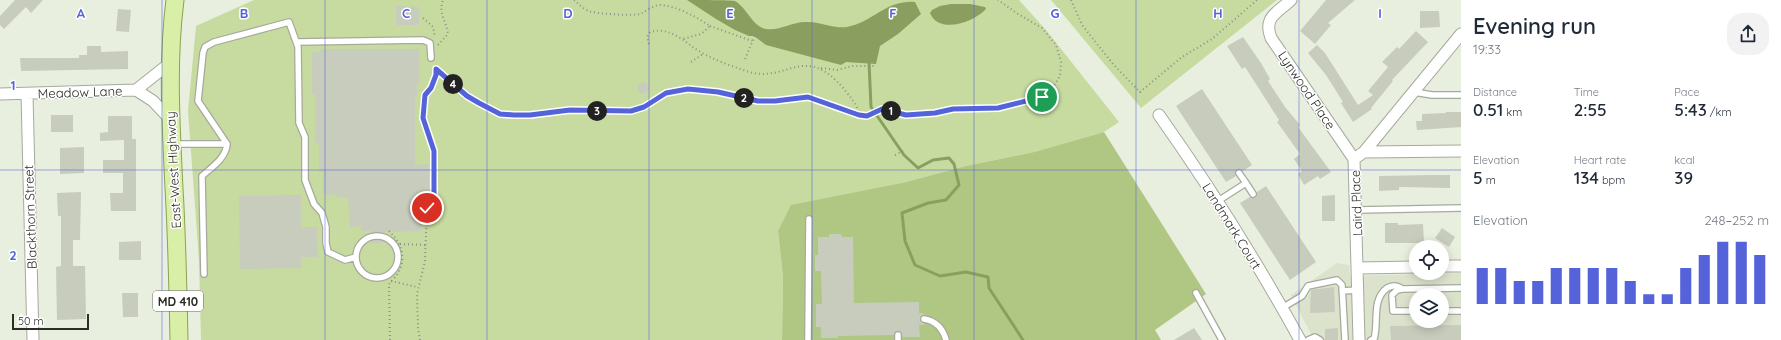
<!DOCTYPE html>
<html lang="en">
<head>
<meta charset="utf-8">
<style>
  :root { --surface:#fff; --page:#f2f2f3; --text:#1f2937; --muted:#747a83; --accent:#5463d9 }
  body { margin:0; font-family:Quicksand,sans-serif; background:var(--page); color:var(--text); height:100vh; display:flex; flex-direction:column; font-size:15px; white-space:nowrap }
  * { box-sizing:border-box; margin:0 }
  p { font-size:13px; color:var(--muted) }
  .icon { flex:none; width:22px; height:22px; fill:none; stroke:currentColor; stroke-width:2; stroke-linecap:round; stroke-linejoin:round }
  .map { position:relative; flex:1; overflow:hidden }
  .drawer { display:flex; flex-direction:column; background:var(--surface); width:320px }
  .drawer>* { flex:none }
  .tools { position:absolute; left:1409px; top:240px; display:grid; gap:8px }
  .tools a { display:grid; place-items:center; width:40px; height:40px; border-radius:50%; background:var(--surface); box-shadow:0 2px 10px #0003; font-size:20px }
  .scale { position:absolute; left:12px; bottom:10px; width:77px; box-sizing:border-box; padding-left:4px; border:2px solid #2b2d27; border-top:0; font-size:11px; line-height:14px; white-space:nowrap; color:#2b2d27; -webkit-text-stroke:3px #fff; paint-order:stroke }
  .pin { position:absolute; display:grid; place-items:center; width:34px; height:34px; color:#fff; margin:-17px; border:2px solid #fff; border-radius:50%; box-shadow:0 1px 4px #0007 }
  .km { position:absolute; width:20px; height:20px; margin:-10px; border-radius:50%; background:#222; color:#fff; font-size:11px; line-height:20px; text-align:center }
  .round { display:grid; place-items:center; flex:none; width:42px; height:42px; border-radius:16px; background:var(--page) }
  .summary { display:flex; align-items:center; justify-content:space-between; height:68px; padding:0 12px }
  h1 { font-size:22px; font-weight:600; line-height:30px }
  .figures { display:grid; grid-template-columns:repeat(3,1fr); gap:6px; height:68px; padding:4px 12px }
  .figures div { display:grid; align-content:center }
  .figures b { font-size:17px; font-weight:600 }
  .figures small { font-size:11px; font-weight:400 }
  .figures p { font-size:11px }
  .chart { height:112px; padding:8px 12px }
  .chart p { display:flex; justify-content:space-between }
  .chart svg { width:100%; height:72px; margin-top:4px; stroke:var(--accent); stroke-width:6 }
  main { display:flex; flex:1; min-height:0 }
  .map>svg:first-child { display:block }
  .built { fill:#dbe3cc; fill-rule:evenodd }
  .green { fill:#c7dba0 }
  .forest { fill:#b0c784 }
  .water { fill:#8a9f5f }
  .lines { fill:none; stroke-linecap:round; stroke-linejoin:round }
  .stream { stroke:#8a9f5f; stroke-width:3 }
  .building { fill:#c7ccbd }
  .lane-casing { stroke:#a5aa9c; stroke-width:8 }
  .street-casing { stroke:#a5aa9c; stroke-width:13 }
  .primary-casing { stroke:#8ba353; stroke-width:19 }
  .path { stroke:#8c9085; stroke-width:2; stroke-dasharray:1 3; stroke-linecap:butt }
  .lane { stroke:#fff; stroke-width:5.5 }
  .street { stroke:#fff; stroke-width:11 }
  .primary { stroke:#d9eea6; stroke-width:17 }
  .route-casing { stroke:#fff; stroke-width:8 }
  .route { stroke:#5463d9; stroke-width:5 }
  .grid { fill:none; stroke:#5463d9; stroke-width:1; stroke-opacity:0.55 }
  .labels { text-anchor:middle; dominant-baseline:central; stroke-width:3; stroke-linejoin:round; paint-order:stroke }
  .shield { fill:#fff; stroke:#6b6c68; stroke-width:1 }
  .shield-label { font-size:12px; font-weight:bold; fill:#2b2d27 }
  .street-label { font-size:13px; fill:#2b2d27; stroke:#fff }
  .grid-label { font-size:13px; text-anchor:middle; font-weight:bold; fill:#5463d9; stroke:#fff; stroke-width:3; stroke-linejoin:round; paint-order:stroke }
</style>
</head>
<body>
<main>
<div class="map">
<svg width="1461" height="340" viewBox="0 0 1461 340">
  <rect width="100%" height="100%" fill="#e9efdf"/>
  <path class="built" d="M1337,263L1349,265L1350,276L1461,273V340H1314L1291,295ZM1416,295H1442V321H1416Z"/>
  <path class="green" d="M254,0H1019L1046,30L1119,122L1104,132L1034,152L966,166L902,183L778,231L783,277L782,340H201L199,260L188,111L196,26Z
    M1051,0H1277L1141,108Z"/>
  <path class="forest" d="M1104,132L1206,294L1155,330L1161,340H782L783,277L778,231L791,205L902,183L966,166L1034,152Z"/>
  <path class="water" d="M687,0C696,0 730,0 735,1C747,8 753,27 766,29C779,31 792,22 805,22C819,21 834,29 847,27C874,22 885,0 915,2L921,14L898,34L880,46L876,64L846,62L841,65L766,45L754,36H749L735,30L716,19Z
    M951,4H970L985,7L986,9C974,22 939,35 930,13L932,10L940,6Z"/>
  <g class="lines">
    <path class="stream" d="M869,62L871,107L904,155L918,168L933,160L949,158L954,164L959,185L946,200L928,203L902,213L905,241L915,265L940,276L966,272L988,277L989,288L1023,340"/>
  </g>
  <path class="building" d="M15,0H43L31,13L26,7L4,29L0,25V16Z
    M1326,0H1355L1328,23L1331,25L1315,44L1300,31Z
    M396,6L419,7V25H396Z
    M118,9L131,10L129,32L116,31Z
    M1420,11H1439L1440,27L1420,28Z
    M1416,31L1428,42L1392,80L1393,81L1371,108L1372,109L1353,122L1341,103L1343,102L1326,75L1308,53L1317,45L1325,53L1358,105L1373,95L1368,91L1388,67L1382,62L1397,47L1399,49Z
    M1243,37L1261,63L1270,79L1268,81L1285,107L1300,125L1298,127L1331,172L1320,179L1318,176L1304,185L1298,174L1302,171L1294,159L1300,154L1277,122L1279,120L1245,67L1242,69L1227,46Z
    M87,46H101V52L128,51V69L21,71L20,58H79V55H87Z
    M321,49H419V84H417V96H415V165L429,164V191H424L425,210L422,213L421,231L383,232V243L371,244L372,231H361V226L350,227L348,198L336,197L337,194L326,195L323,193V172H319V143H315V94L312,95V52H321Z
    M637.5 88a5.5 5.5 0 1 1 11 0a5.5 5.5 0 1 1-11 0Z
    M1202,89L1252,165L1243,171L1240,169H1237L1235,173L1236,176L1226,182L1176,106Z
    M1446,112H1461V127L1417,130L1416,121H1422V114L1446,113Z
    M51,115H73V132H51Z
    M108,116H132V139H136V211H111L110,193H123V173H103V160H124V140L100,141V133L108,132Z
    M84,147V173L60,174V148Z
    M1434,175H1450V188L1399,187V190L1379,191V176Z
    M1266,186L1316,262L1290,280L1240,203L1250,197H1256L1257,192Z
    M81,192L80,240H73V266H85L86,319L57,320L56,267L61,266V216H58L57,193Z
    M301,195V227H317L318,257H301V268L240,269L239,196Z
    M1335,195V221H1322V196Z
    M1385,223H1398V225L1423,224L1424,243H1385Z
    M1442,228L1455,237L1449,247L1435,238Z
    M829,234H841L842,237H853L854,303L919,302V313H924L920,320L924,323V325H919L920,337H903L901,333L898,331L894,335L838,336V338H821V327H816V304H822L821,271H815V255H818V237H829Z
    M141,241V260H119V242Z
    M1334,287L1335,312L1310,313L1311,290Z
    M122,293H138V317H123Z
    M1461,325V340H1391L1390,326Z
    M1194,328L1202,340H1174Z
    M1338,328V340H1325V329Z"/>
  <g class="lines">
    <defs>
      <path id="lane" d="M297,42L423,40L430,43L431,58
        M1414,92L1432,95H1461
        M173,144H227
        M1239,173L1246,183
        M1218,201L1246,183L1253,194
        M1357,210L1461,208
        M356 257a21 21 0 1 1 42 0a21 21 0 1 1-42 0Z
        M204,274L202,176C212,167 226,158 227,144L198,101L203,53L205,47L214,42L289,22L298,47L299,123L305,137V180L314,204L322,213L326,227V243L328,252L345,260L356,257
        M1342,291L1358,290
        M1196,293L1222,340
        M1282,308L1302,296L1308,286L1337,280L1342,285L1345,340
        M1416,311H1393L1392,295L1397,290L1402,289L1461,288
        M1442,311H1461
        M924,319C936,321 943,329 946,340
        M808,340L809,219
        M898,340V335
        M1308,340L1315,337L1320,340
        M1371,340L1374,339C1379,323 1371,300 1387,288C1393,285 1397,285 1402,289"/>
      <path id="street" d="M1291,0C1277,13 1263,17 1271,38L1354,159
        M136,90L170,63
        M0,94L136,90L153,101L170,119
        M27,94L33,340
        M1159,115C1210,187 1257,262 1300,340
        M1364,152L1461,151
        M1442,266H1461
        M1358,268L1416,267
        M1359,340L1354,159L1364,152L1461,34"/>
      <path id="primary" d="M175,0C167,63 171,125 174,188C177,239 178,289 179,340"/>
    </defs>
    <use href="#lane" class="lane-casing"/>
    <use href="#street" class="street-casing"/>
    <use href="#primary" class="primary-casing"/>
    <path class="path" d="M574,0C579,4 583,9 589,11C594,14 635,16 640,14C647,11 654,4 662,5C679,7 696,17 710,26L701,34L683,39
      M1071,0L1082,25L1113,64L1140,92L1182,57L1212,39L1257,0
      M423,18L433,27L435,37
      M710,26L752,41
      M649,44L647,37L650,32C673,26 685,44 704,54C717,61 732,66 746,71C788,85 803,41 844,89C850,97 858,105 859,115
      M438,45L448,34C446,20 438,14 443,0
      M745,59L759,26
      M691,62L703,54
      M821,68L837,70L852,66H876
      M436,69L467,96L500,114L530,115L570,110L631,111L652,102L666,93L688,89L718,92L758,101L809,97L859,115L867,116L882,109L906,115L935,113L953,109L999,108L1031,101L1041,97L1052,89L1060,76L1061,62L1056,45L1042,28L1018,14L998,0
      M895,155L905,150
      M389,231C400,241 407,257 399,271C397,276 392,280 389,284L390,340
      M400,244L426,245
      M391,281L417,287
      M420,340L418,328L417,294L425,261L427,208L434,197V151L423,118L425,95C434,86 436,76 436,64"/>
    <use href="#lane" class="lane"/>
    <use href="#street" class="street"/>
    <use href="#primary" class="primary"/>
  </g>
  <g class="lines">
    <defs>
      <path id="route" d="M427,208L434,197V151L423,118L425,95L431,88L436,75V69L467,96L479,103L500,114L514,115H530L570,110L631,111L644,107L666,93L688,89L718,92L758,101H775L808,97L859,115L867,116L882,109L906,115L935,113L953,109L998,108L1042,97"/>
    </defs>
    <use href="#route" class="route-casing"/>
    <use href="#route" class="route"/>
  </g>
  <path class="grid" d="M162,0V340M325,0V340M487,0V340M649,0V340M812,0V340M974,0V340M1136,0V340M1299,0V340M0,170H1461"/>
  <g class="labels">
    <rect class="shield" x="153" y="291" width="50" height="20" rx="3"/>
    <g class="shield-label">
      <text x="178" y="301">MD 410</text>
    </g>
    <g class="street-label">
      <text transform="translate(1307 90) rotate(56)">Lynwood Place</text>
      <text transform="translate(80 92) rotate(-2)">Meadow Lane</text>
      <text transform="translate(173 170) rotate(-93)">East-West Highway</text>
      <text transform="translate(1356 203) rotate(-92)">Laird Place</text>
      <text transform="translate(30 217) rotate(-92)">Blackthorn Street</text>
      <text transform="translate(1232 226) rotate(58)">Landmark Court</text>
    </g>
  </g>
  <g class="grid-label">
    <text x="81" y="18">A</text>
    <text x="244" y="18">B</text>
    <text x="406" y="18">C</text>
    <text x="568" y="18">D</text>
    <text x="730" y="18">E</text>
    <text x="893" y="18">F</text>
    <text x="1055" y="18">G</text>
    <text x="1218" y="18">H</text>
    <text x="1380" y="18">I</text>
    <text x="13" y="90">1</text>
    <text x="13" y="260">2</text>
  </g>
</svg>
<div class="tools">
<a><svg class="icon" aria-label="locate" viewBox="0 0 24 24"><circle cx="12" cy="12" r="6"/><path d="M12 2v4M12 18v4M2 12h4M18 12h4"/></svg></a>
<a><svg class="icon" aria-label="layers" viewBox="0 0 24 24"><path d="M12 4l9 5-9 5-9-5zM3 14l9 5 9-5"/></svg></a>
</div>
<div class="scale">50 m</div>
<div class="pin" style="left:1042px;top:97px;background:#1e9e55"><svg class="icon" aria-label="arrive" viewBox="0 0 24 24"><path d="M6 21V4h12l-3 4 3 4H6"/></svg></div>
<div class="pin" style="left:427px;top:208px;background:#d93025"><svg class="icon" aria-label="check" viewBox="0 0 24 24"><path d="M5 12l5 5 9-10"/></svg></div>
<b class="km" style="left:891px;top:111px">1</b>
<b class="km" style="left:744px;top:98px">2</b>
<b class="km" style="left:597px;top:111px">3</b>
<b class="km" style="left:453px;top:84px">4</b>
</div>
<section class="drawer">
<div class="summary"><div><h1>Evening run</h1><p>19:33</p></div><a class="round"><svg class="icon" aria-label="share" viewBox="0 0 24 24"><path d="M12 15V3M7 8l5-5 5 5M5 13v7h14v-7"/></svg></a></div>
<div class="figures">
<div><p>Distance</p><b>0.51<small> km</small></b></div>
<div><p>Time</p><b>2:55</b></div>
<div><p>Pace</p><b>5:43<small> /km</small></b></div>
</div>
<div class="figures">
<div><p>Elevation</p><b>5<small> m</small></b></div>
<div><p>Heart rate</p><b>134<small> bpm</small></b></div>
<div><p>kcal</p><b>39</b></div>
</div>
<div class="chart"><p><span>Elevation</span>248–252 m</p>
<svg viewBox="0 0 160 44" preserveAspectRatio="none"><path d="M5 44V22M15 44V22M25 44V30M35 44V30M45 44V22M55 44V22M65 44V22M75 44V22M85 44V30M95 44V38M105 44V38M115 44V22M125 44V14M135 44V6M145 44V6M155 44V14"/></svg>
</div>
</section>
</main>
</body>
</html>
